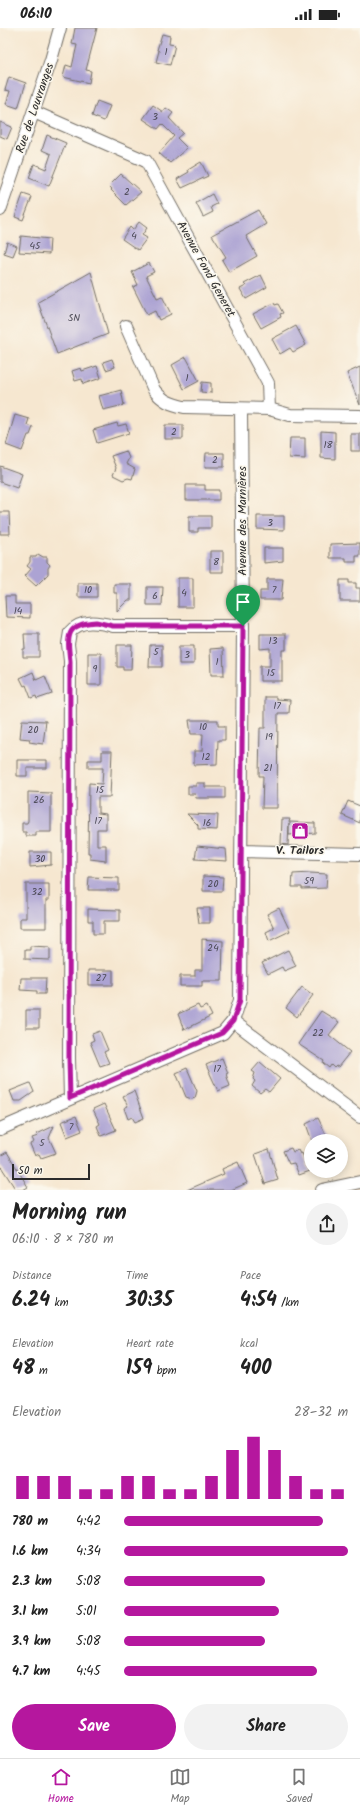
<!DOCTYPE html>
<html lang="en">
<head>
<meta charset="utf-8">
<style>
  :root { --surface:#fff; --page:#f2f2f2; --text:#222; --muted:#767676; --line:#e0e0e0; --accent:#b5179e }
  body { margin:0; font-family:Kalam,sans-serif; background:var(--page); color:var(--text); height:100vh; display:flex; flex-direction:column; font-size:15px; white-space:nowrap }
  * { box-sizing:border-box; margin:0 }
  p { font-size:13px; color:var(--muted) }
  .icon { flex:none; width:22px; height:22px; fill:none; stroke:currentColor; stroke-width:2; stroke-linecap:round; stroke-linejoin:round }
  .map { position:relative; height:1162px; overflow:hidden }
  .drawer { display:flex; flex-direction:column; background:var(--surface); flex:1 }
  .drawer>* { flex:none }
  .tools { position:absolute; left:304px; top:1106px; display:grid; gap:8px }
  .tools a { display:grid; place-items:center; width:44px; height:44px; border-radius:50%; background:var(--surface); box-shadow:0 2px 10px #0003; font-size:20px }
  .scale { position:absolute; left:12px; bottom:10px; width:78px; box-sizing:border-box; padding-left:4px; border:2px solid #2b2b2b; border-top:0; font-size:11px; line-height:14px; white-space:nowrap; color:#2b2b2b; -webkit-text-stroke:3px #fbf7ec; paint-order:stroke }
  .pin { position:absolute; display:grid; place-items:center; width:34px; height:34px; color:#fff; margin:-41px -17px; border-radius:50% 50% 50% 0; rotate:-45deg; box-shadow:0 0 4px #0007 }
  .pin .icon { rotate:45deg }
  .round { display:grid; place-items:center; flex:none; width:42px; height:42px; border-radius:21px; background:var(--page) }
  .summary { display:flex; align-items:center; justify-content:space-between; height:68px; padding:0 12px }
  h1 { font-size:22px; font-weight:700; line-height:30px }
  .metrics { display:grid; grid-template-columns:repeat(3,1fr); gap:6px; height:68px; padding:4px 12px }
  .metrics div { display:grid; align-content:center }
  .metrics b { font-size:20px; font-weight:700 }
  .metrics small { font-size:11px; font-weight:400 }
  .metrics p { font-size:11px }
  .chart { height:112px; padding:8px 12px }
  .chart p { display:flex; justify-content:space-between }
  .chart svg { width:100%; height:72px; margin-top:4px; stroke:var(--accent); stroke-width:6 }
  .primary-button { display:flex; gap:8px; margin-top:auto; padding:8px 12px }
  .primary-button a { flex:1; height:46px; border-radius:24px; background:var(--accent); color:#fff; font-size:16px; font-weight:700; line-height:46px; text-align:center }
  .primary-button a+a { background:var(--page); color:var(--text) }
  ul { padding:0 12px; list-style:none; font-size:13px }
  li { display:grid; grid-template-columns:64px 48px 1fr; align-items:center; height:30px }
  li i { height:10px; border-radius:5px; background:var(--accent) }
  .status { display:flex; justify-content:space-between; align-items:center; height:28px; padding:0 20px; background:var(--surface); direction:ltr }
  .status svg { height:11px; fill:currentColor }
  .tab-bar { display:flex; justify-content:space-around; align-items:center; height:56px; border-top:1px solid var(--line); background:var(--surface); font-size:11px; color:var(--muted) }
  .tab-bar a { display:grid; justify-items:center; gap:2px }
  .tab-bar .current { color:var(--accent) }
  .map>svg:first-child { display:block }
  .building { fill:#aca3d3 }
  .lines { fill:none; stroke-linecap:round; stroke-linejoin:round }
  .street-casing { stroke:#726d65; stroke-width:14 }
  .street { stroke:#fff; stroke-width:12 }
  .route-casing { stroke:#fff; stroke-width:8 }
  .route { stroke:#b5179e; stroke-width:5 }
  .labels { text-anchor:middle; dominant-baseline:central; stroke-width:3; stroke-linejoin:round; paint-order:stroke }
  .number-label { font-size:10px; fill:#4b4955 }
  .street-label { font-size:12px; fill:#2b2b2b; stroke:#fbf7ec }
  .poi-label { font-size:12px; font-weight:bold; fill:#2b2b2b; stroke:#fbf7ec }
</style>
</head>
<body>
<div class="status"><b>06:10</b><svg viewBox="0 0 49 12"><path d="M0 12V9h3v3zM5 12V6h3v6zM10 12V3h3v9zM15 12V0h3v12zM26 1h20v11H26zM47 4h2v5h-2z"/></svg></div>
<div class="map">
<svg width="360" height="1162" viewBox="0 0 360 1162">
  <rect width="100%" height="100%" fill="#fbf7ec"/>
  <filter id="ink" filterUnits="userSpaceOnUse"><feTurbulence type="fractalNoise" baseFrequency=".025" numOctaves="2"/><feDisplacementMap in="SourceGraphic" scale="8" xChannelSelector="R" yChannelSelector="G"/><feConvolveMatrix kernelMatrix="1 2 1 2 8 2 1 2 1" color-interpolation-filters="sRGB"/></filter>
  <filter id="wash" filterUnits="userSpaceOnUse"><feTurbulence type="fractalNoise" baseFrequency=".012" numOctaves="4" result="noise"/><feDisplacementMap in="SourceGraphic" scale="16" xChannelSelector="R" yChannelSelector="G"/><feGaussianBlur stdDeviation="0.9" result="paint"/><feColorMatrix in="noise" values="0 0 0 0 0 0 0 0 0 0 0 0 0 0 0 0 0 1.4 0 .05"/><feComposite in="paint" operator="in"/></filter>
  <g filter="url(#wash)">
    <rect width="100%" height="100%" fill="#f6e7d0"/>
    <g id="blocks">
      <path class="building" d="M75,0H97L86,42L91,43L89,55L63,49L66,37L72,39L77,17L72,16Z
        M162,6L170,8L169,16L175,17L170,37L156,34L159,23L157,22Z
        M9,49L26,55L18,80L6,76L10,63L5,62Z
        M97,73L110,78L104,93L92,88Z
        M153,77L163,84L166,80L173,85L169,90L183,105L177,110L187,120L170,135L159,125L174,108L162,96L158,101L143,91Z
        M0,94L12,99L7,111L0,108Z
        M47,107L66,115L49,158L29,150L34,136L46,141L51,126L42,122Z
        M201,134L208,148L182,160L177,151L189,144L188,142Z
        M121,146L141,164L126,177L111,162L112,161L109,158Z
        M23,166L32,169L23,192L15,189Z
        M212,166L217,176L211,179L213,184L203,189L196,175Z
        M258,182L266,196L246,208L257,228L229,244L222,232L226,229L212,207Z
        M139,194L147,200L142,207L147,210L138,222L122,211L130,199L133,202Z
        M21,208L50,211L49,226L19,224Z
        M7,214L17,218L13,228L4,225Z
        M149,235L154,244L146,248L157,270L162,268L171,286L159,292L155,283L147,287L133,259L138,257L132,244Z
        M91,244L108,306L57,326L38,274Z
        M261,247L267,259L246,271L240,261L246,258L244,256Z
        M274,275L275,277L278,276L283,285L280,286L281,289L261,300L253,286Z
        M296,298L306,317L293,324L290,320L280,326L272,311Z
        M186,329L199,353L184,361L172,337Z
        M112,331L115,339L106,342L103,334Z
        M97,338L101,350L83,356L82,351L75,353L72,343L81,340L82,343Z
        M360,339V377L347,345Z
        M202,354L211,355V365L201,364Z
        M121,362L124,377L103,382L99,368Z
        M15,387L29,391L27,397L33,399L30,407H28L22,423L6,417Z
        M117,395L118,398L126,396L129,405L97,415L93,402Z
        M165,397H183V411H165Z
        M321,403L335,404V431L321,430Z
        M351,406H360V423H351Z
        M290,410H305V431L289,430Z
        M126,423L129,430L126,436L135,441L132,451L128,450L123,452L113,447L116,440L111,428Z
        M206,425H224V439H205Z
        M0,438L22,446L17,460L0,454Z
        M186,457H205V462H219V472H186Z
        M0,484H9L10,506H0Z
        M189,488H211V500H198V504H189Z
        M257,488H284V502L257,501Z
        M360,515V528H356V534H346V530H330V516Z
        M264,520H283V533L264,535Z
        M210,523H223V544H210Z
        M38,526L43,529H47V534L50,537L48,540V546L36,558L25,548L31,541L27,538L30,534V529H36Z
        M178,550H193V579H178Z
        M267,551H283L281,572H260V563H267Z
        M340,552H349V555H356V560H360V573H340Z
        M78,555H97V569H78Z
        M114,556H131V572H128L117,583V565H114Z
        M147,559H163L162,577H147Z
        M5,568H15V576H30V590L6,589Z
        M24,606H39V629H23V621H25Z
        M260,606H286V622H282V653H260V638H270V620L260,621Z
        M117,617H132L131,642H123V639H117Z
        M150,617H162V639H149Z
        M179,618H194V636H179Z
        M223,620L224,647H211L210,621Z
        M88,625H101V657H88Z
        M33,644L36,652L45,648L52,666L37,671L36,668L31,670L26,657L24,658L20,650Z
        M265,669H276V671L290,672L289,685H278L277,780H262L263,748H259L260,700H265Z
        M22,692L46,693L43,716L29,714L30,711L20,710Z
        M189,692H218V698H225V712H218L217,736L194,737V723H202L203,706H191Z
        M102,723H112L110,769H98V785L106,786V801H97V817H106V833L90,831V825H88L89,755L102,756L103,740H88V732H102Z
        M17,732H47V740H27V748H17Z
        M196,755H205V759H225V770H196L195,766H188V758H196Z
        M28,764L51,765V804H36V808H26V804H22V795H27L28,793Z
        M348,773L360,778V795L342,787Z
        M187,786L218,787L217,802L198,801V797Z
        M282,791H290L289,794L315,795V805L289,807V795L288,817L281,816Z
        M197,818L226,821L227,833L195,831Z
        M30,824H51V837L30,839Z
        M310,845L327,846L326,860L302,861V859H292L293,846Z
        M203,848L223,849L222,863H203Z
        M89,849L119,850V862H88Z
        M26,856H49V872H46V900H20V890H26Z
        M197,880H210V895H199Z
        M279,880L290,903L269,913L266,904L274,900L267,886Z
        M88,881L120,882V893H104V906H93V893H88Z
        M202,911L223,913L222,953H202V958H180V948H195V942H202Z
        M30,918L50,919V932L25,931V922H30Z
        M288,922L296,938L284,943L282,939L268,946L262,935Z
        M88,942H113V957H88Z
        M21,950H46L45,966H37V963L20,962Z
        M302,959L313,967L297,989L286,980Z
        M198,977L200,981L207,978L212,988L184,1002L178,986Z
        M26,982H39V1000H26Z
        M321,983L339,994L329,1007L350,1024L338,1039L336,1038L334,1040L331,1037L329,1040L323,1035L324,1033L298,1016Z
        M100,1003L108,1022L104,1024L109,1035L100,1038L90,1014L94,1012L92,1006Z
        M222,1030L228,1045L226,1046L230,1058L218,1063L206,1037Z
        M260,1034L280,1051L269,1064L265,1061L260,1065L252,1058L255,1053L253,1051L255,1045L252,1043Z
        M187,1040L197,1063L195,1070L192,1071L186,1069L176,1045Z
        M30,1055L34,1064L21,1073H14L10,1063Z
        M134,1063L144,1090L135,1094L132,1089L128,1091L124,1080L128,1078L123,1068Z
        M104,1076L116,1102L101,1108L97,1098L100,1096L93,1081Z
        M76,1088L82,1103L67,1109L61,1094Z
        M318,1090L320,1094L329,1113H312L306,1096Z
        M54,1098L49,1110L56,1125L41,1130L39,1126L35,1128L30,1116L34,1114L32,1110L38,1108L37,1106Z
        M291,1120L293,1124L298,1122L300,1126L302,1125L310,1143L299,1147L294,1135L289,1136L283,1123Z
        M269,1121L278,1152L265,1156L255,1126Z
        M7,1124L28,1159L23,1162H16L0,1137V1128Z
        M238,1134L247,1155L231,1162H187L224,1146L222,1141Z"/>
    </g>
  </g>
  <g filter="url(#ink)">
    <use href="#blocks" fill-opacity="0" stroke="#726d65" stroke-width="1"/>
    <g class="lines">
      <defs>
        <path id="street" d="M34,84L146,133L268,355L269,381
          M0,182L51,32L60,0
          M126,298L154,362C163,373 170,376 184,379L269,381L290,387L360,388
          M242,823L360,826
          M233,993L360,1089
          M70,1070L69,1030L70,633L68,616L70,604C81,591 98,594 113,598H243
          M0,1101L223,1005L233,993L240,972L243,598L241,382
          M322,1162L360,1154"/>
      </defs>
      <use href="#street" class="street-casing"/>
      <use href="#street" class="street"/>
    </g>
  </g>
  <g class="lines" filter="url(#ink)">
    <defs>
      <path id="route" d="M96,594L113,598H243L240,972L233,993L222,1005L70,1070L69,1030L70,633C67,607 66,596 96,594Z"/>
    </defs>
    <use href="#route" class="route-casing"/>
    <use href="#route" class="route"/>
  </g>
  <defs>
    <symbol id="shop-square" viewBox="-11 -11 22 22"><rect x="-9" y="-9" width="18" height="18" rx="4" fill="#b5179e" stroke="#fbf7ec"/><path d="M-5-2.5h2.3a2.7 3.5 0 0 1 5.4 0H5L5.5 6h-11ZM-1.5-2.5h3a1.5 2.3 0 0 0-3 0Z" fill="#fff"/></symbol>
  </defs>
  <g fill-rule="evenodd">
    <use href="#shop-square" x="290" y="793" width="20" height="20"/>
  </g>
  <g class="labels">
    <g class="number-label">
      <text x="166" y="24">1</text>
      <text x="155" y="89">3</text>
      <text x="127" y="164">2</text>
      <text x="134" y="208">4</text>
      <text x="35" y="218">45</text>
      <text x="74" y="290">SN</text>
      <text x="187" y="350">1</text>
      <text x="174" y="404">2</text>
      <text x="328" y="417">18</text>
      <text x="215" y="432">2</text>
      <text x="270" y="495">3</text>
      <text x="216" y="534">8</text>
      <text x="88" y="562">10</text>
      <text x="274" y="562">7</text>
      <text x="184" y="565">4</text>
      <text x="155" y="568">6</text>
      <text x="18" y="583">14</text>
      <text x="273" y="613">13</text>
      <text x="156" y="624">5</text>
      <text x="187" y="627">3</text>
      <text x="217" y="634">1</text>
      <text x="95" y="641">9</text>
      <text x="271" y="645">15</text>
      <text x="277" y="678">17</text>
      <text x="203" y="699">10</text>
      <text x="33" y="702">20</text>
      <text x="269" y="709">19</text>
      <text x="206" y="729">12</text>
      <text x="268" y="740">21</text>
      <text x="100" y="762">15</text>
      <text x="39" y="772">26</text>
      <text x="98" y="793">17</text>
      <text x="207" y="795">16</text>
      <text x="40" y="831">30</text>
      <text x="309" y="853">59</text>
      <text x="213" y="856">20</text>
      <text x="37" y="864">32</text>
      <text x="213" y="920">24</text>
      <text x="101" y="950">27</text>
      <text x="318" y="1005">22</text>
      <text x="217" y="1041">17</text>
      <text x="71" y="1099">7</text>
      <text x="42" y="1115">5</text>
    </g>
    <g class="street-label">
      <text transform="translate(35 80) rotate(-71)">Rue de Louvranges</text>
      <text transform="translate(206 241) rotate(61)">Avenue Fond Generet</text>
      <text transform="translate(242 493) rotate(-90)">Avenue des Marnières</text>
    </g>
    <g class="poi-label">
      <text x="300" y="822">V. Tailors</text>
    </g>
  </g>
</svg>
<div class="tools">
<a><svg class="icon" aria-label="layers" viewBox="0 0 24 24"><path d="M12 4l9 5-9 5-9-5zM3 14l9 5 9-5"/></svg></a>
</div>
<div class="scale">50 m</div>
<div class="pin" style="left:243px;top:598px;background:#1e9e55"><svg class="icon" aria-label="arrive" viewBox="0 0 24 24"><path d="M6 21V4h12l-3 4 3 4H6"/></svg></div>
</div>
<section class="drawer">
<div class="summary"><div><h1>Morning run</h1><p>06:10 · 8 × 780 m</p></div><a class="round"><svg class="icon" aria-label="share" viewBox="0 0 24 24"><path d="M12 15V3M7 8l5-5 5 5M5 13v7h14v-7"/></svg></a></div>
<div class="metrics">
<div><p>Distance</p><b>6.24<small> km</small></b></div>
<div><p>Time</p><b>30:35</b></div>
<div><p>Pace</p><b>4:54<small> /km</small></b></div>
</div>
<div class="metrics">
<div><p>Elevation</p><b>48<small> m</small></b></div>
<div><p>Heart rate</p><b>159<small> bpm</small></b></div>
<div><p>kcal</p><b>400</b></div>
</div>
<div class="chart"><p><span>Elevation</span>28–32 m</p>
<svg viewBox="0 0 160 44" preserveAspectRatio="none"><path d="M5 44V30M15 44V30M25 44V30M35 44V38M45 44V38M55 44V30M65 44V30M75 44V38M85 44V38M95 44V30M105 44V14M115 44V6M125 44V14M135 44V30M145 44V38M155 44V38"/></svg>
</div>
<ul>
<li><b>780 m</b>4:42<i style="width:89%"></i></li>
<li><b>1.6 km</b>4:34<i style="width:100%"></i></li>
<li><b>2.3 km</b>5:08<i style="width:63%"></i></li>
<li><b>3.1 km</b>5:01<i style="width:69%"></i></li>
<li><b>3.9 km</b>5:08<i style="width:63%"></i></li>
<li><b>4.7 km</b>4:45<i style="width:86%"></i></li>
</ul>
<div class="primary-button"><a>Save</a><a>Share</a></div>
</section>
<nav class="tab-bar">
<a class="current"><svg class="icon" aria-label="home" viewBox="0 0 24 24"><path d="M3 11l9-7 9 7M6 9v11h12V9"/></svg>Home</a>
<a><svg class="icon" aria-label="map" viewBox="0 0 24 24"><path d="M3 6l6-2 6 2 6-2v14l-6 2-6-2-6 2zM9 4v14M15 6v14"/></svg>Map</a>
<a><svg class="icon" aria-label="saved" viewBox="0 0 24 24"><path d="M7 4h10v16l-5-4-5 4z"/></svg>Saved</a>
</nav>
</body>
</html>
